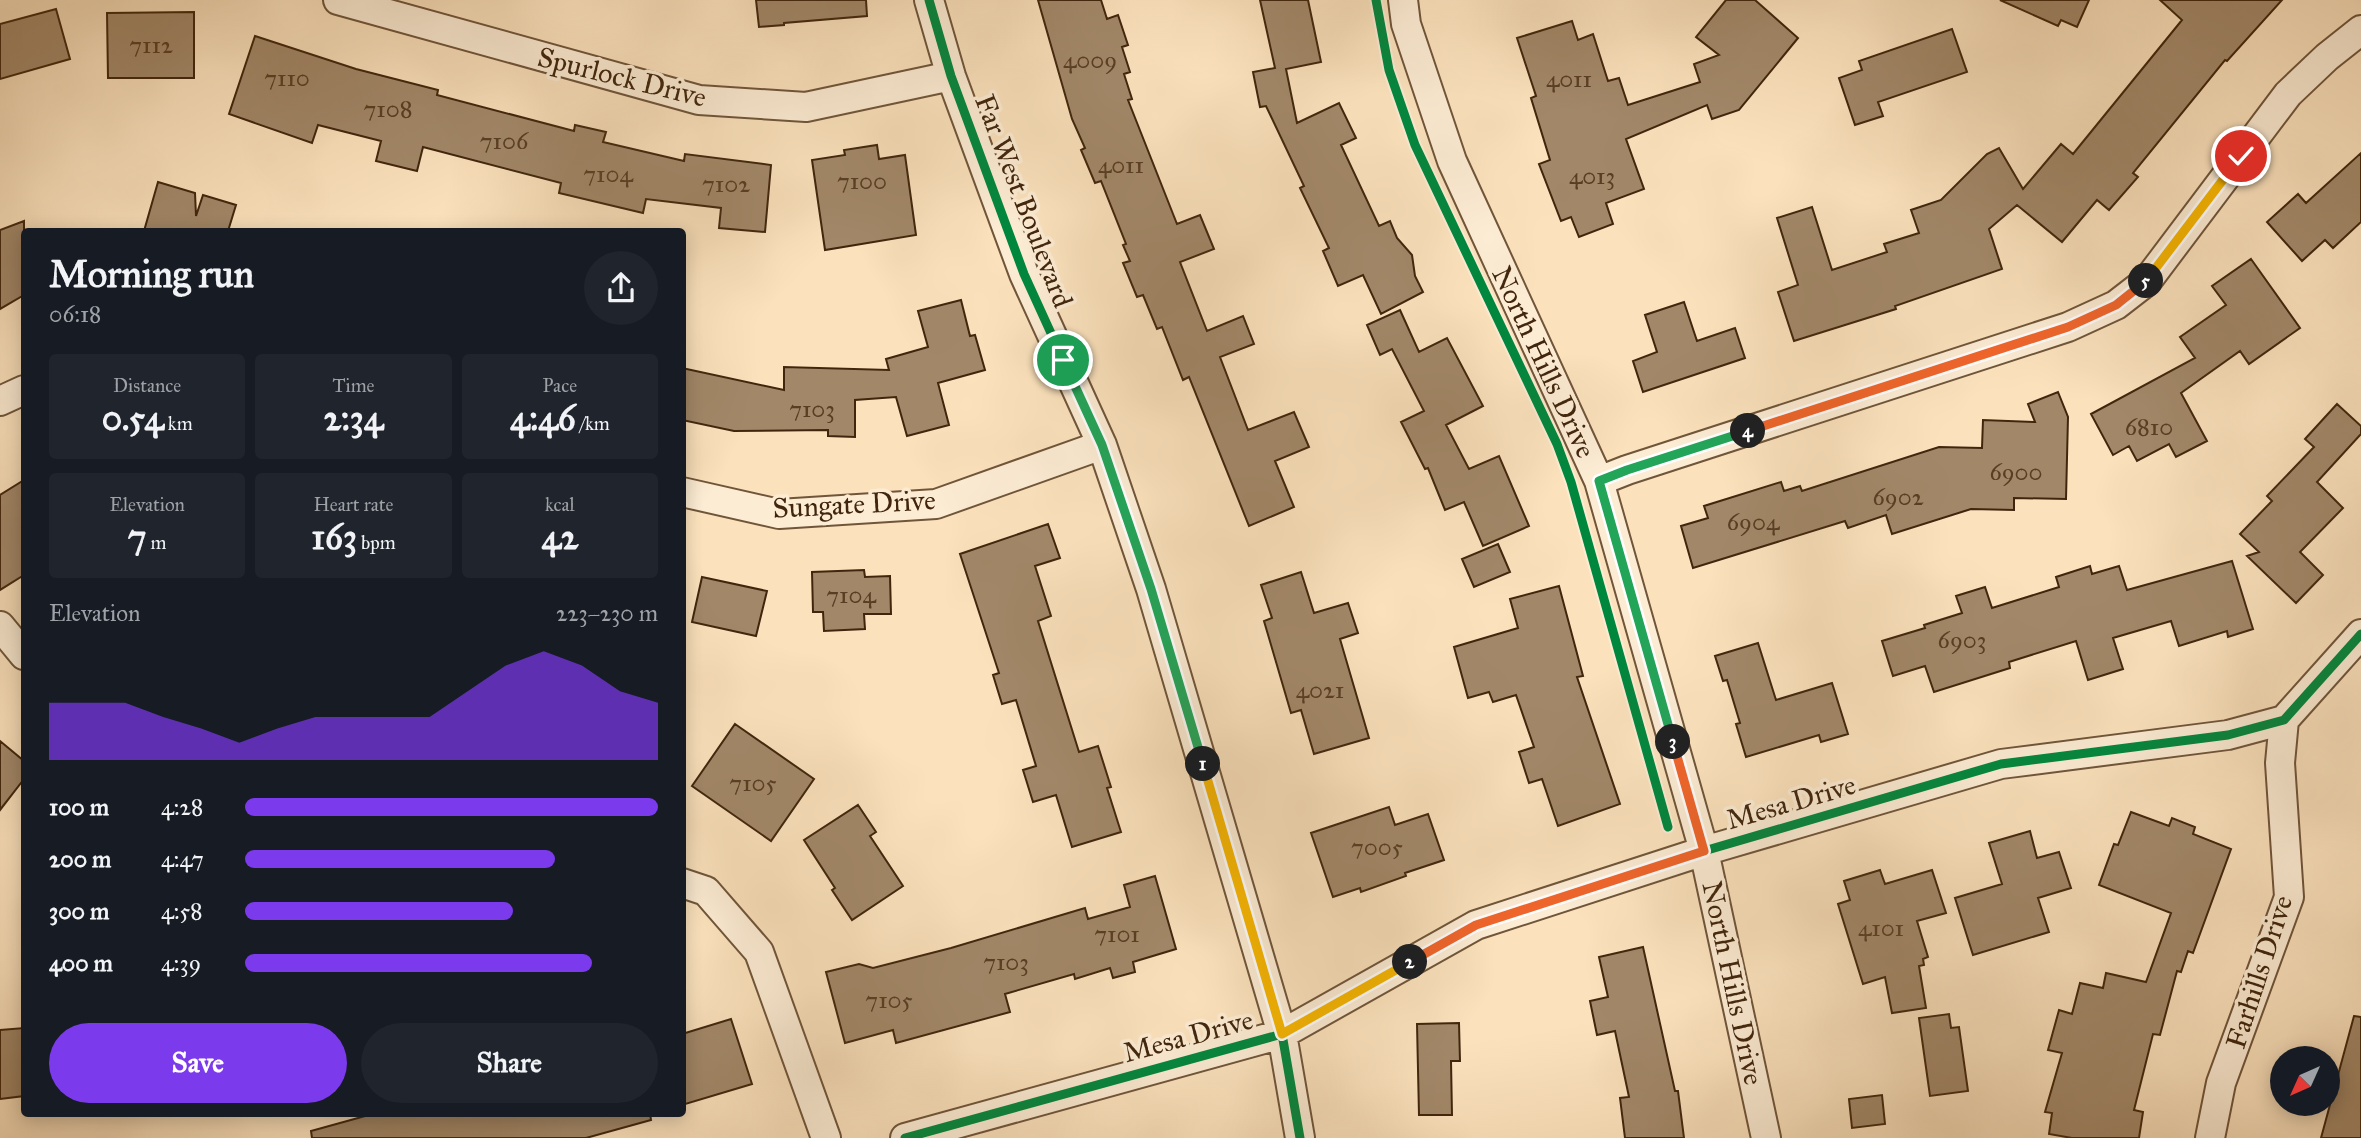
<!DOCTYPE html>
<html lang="en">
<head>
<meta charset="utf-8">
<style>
  :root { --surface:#171b24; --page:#20242c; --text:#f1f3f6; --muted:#9ea1a6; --accent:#7c3aed }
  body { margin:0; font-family:"IM FELL Great Primer",serif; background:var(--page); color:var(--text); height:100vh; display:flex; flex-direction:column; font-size:26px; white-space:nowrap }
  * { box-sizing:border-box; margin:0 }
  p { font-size:23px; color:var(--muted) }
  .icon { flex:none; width:38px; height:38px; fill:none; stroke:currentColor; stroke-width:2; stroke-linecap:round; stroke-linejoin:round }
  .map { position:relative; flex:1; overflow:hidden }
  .sheet { position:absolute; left:21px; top:228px; width:665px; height:889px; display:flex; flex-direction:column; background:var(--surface); border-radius:7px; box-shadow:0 4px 18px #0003 }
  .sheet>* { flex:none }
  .needle { width:46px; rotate:225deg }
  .tools { position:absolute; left:2270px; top:1046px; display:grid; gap:14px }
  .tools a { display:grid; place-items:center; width:70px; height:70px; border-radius:50%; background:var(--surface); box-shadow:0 4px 18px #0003; font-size:35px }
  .pin { position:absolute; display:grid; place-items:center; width:60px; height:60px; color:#fff; margin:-30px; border:4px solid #fff; border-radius:50%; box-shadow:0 2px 7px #0007 }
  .km { position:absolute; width:35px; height:35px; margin:-18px; border-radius:50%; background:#222; color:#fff; font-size:19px; line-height:35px; text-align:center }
  .round { display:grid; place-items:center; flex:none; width:74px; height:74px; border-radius:37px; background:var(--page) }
  .headline { display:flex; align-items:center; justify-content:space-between; height:119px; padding:0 28px }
  h1 { font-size:38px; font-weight:800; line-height:52px }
  .figures { display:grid; grid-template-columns:repeat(3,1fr); gap:10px; height:119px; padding:7px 28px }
  .figures div { display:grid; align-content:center; border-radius:7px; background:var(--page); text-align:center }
  .figures b { font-size:35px; font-weight:800 }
  .figures small { font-size:19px; font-weight:400 }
  .figures p { font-size:19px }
  .chart { height:196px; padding:14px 28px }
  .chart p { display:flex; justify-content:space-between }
  .chart svg { width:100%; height:126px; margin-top:7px; fill:var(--accent); opacity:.7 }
  .primary-button { display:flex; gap:14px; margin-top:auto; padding:14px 28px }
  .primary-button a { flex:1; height:80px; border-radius:42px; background:var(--accent); color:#fff; font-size:28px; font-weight:800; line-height:80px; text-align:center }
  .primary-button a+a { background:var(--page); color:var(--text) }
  ul { padding:0 28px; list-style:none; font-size:23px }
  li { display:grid; grid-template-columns:112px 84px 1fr; align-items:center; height:52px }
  li i { height:18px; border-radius:9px; background:var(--accent) }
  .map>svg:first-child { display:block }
  .building { fill:#a28869; stroke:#41260d; stroke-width:2 }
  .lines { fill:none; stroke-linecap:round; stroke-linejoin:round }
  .minor-casing { stroke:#705539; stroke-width:32 }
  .minor { stroke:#fcecd4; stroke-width:28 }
  .cycleway-casing { stroke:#fcecd4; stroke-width:13 }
  .cycleway { stroke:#00873e; stroke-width:9 }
  .split-1-casing { stroke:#fff; stroke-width:14 }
  .split-2-casing { stroke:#fff; stroke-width:14 }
  .split-3-casing { stroke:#fff; stroke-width:14 }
  .split-4-casing { stroke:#fff; stroke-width:14 }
  .split-5-casing { stroke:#fff; stroke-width:14 }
  .split-6-casing { stroke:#fff; stroke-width:14 }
  .split-1 { stroke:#22a559; stroke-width:9 }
  .split-2 { stroke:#f5b400; stroke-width:9 }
  .split-3 { stroke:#f0652b; stroke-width:9 }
  .split-4 { stroke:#22a559; stroke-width:9 }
  .split-5 { stroke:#f0652b; stroke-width:9 }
  .split-6 { stroke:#f5b400; stroke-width:9 }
  .labels { text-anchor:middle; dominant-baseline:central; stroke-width:7; stroke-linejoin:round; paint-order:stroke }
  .number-label { font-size:24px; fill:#593e24 }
  .street-label { font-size:28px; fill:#41260d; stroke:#fcecd4 }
</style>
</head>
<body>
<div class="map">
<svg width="2361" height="1138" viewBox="0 0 2361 1138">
  <rect width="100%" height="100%" fill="#fbe2bd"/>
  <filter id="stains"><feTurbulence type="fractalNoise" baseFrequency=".00286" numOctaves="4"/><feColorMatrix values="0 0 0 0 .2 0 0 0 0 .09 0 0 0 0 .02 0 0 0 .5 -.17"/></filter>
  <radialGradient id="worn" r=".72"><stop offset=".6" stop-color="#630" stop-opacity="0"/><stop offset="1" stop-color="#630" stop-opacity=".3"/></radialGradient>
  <path class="building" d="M756,0H866L867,16L784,23V25L759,27Z
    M1038,0H1101L1107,19L1118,15L1128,45L1122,47L1130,72L1124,74L1132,99L1128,100L1177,224L1200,215L1214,249L1180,262L1207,331L1243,316L1254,344L1220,357L1248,430L1294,412L1309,447L1275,461L1294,507L1249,526L1189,377L1183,380L1162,327L1157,329L1143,295L1137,297L1123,263L1130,261L1123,245L1126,244L1101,181L1095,183L1081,150L1085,148L1072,119Z
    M1260,0H1308L1321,62L1286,69L1297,123L1339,103L1356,138L1341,145L1379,226L1390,221L1397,238L1412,255L1415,276L1423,292L1381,314L1363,275L1338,286L1323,251L1329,248L1300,188L1304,186L1266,106L1260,107L1253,72L1275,68Z
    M1726,0H1755L1798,38L1739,110L1712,119L1707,105L1626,139L1644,189L1606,203L1613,224L1579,237L1571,217L1561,221L1539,164L1550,160L1531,98L1536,96L1517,38L1572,21L1578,40L1593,34L1608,81L1619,78L1628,105L1700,82L1694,64L1719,55L1696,37Z
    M2000,0H2089L2077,27L2061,20L2058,26Z
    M2160,0H2282L2227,61L2225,60L2133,173L2138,177L2109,210L2097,200L2062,242L2017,205L1989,229L2002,269L1895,306L1896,309L1794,341L1778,292L1798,285L1777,218L1812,207L1832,270L1887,252L1884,244L1919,233L1911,210L1941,200L1987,154L1999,148L2023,189L2061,144L2073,154L2182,20Z
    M56,9L70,59L0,79V24Z
    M194,12V78H108L107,13Z
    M1952,29L1967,72L1878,102L1883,116L1855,125L1839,78L1862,70L1859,61Z
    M255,36L356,69L438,90L437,95L574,131L575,125L606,132L603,142L684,161L685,154L771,165L765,232L719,228L721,208L646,199L643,213L559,193L561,183L423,147L417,171L376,161L381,141L318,125L312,143L229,114Z
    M877,145L879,159L905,155L916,235L825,250L812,160L845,155L844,150Z
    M2361,153V222L2333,248L2325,240L2302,261L2267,222L2298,194L2306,203Z
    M158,182L195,193L196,216L203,195L236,205L228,231H144Z
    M24,221V295L0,309V230Z
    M2251,259L2300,328L2249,364L2240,351L2181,393L2207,441L2176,457L2169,444L2137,461L2129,446L2113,455L2091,414L2195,358L2180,337L2226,305L2212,286Z
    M961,300L970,336L975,335L985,370L938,383L949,425L907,436L896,397L855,400V437L828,436V430L734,431L682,420V368L784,390V367L889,370L886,359L928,347L918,311Z
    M1684,302L1697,341L1735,328L1745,358L1643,392L1633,361L1657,352L1645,315Z
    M1400,310L1419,352L1447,338L1483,406L1446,425L1469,469L1499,456L1529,526L1483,546L1464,502L1445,510L1428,468L1425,469L1401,422L1424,411L1392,349L1380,355L1367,325Z
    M2058,392L2068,417L2066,499L2014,498V510L1971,509L1892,534L1886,515L1848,528L1845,521L1693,568L1681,526L1708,518L1704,506L1781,482L1784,491L1800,486L1802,491L1939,447L1982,448L1983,420L2035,422L2028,404Z
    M2337,404L2361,426V434L2317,482L2343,508L2300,552L2323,575L2296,603L2247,556L2259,552L2240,534L2272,501L2267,496L2314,447L2305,439Z
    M24,480V575L0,590V495Z
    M1048,524L1060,558L1035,566L1051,616L1038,621L1079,752L1098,746L1111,787L1107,788L1121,832L1072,847L1056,795L1033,802L1023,770L1036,766L1016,700L1002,704L993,675L999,673L960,554Z
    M1498,544L1510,572L1474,587L1462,559Z
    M2232,561L2253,629L2228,637L2227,631L2179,646L2171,621L2113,638L2123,669L2088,680L2076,641L2009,662L2010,668L1934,692L1925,666L1893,676L1882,641L1925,628L1924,625L1962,613L1956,596L1985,587L1992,608L2059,587L2056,577L2090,566L2092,574L2119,566L2127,590Z
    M864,570L865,577L890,576L891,614H864L865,629L824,631L823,612H813L812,572Z
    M1301,572L1314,613L1348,603L1358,633L1340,639L1369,738L1314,754L1301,710L1291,713L1264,621L1272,618L1261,585Z
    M702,577L767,591L756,636L692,622Z
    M1559,586L1583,676L1577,677L1620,804L1558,826L1542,779L1529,783L1519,752L1534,747L1516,695L1493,702L1489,692L1468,698L1454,647L1518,628L1510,599Z
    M1758,643L1776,700L1832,683L1848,734L1821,742L1819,735L1746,757L1736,724L1740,723L1727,680L1723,681L1715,656Z
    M735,724L814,779L771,841L692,786Z
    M0,741L24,761V779L0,810Z
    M858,805L876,832L870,836L903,886L852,920L832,890L835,888L804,840Z
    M1389,807L1395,825L1428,814L1444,860L1405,873L1406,876L1361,892L1360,888L1333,897L1311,833Z
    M2131,812L2169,826L2172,818L2195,827L2193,834L2231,849L2193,953L2188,951L2181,972L2177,971L2160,1035L2153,1034L2134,1110L2143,1112L2139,1138H2072L2049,1134L2052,1113L2045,1112L2062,1053L2048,1050L2059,1010L2072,1014L2080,983L2103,988L2106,973L2146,982L2171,913L2099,885L2114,844L2118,845Z
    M2030,831L2037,858L2059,852L2071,888L2038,898L2049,932L1973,955L1955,898L2002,884L1989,843Z
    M1880,870L1885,884L1932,870L1946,913L1917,921L1928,957L1923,959L1924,965L1919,966L1926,1008L1892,1013L1885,977L1863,984L1838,904L1850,900L1844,881Z
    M1155,876L1176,949L1133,962L1135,972L1113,978L1110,968L1075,979L1074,974L1005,994L1010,1012L896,1043L893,1030L845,1043L826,972L859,964L873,968L951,948L1085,908L1088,919L1130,907L1124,885Z
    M1643,947L1675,1091H1678L1684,1138H1625L1620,1098L1629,1097L1615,1031L1597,1035L1590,1001L1608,997L1599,957Z
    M1949,1014L1951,1028L1959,1027L1968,1091L1930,1096L1919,1018Z
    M2354,1016L2361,1017V1138H2321Z
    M731,1019L752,1084L682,1105V1034Z
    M1459,1023L1460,1061H1451L1452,1115H1419L1417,1024Z
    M24,1028V1096L0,1099V1030Z
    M1882,1095L1885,1124L1852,1128L1849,1099Z
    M376,1113H650L651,1120L586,1138H312L311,1131Z"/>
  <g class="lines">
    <defs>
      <path id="minor" d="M338,0L699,100L806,107L951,76
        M929,0L951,76L1024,274L1102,445L1151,589L1282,1034L1300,1138
        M1403,0L1406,24L1452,161L1599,481L1704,851L1766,1138
        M0,401L24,390
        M1599,481L1627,470L2068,327L2116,305L2147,281L2288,94L2327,57L2361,30
        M682,492L779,514L936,504L1102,445
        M0,626L24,655
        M682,883L706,891L759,952L826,1138
        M905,1138L1282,1034L1476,925L1704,851L2001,764L2228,735L2284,720L2361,634
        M2210,1138L2221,1083L2289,897L2280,763L2284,720"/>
    </defs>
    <use href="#minor" class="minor-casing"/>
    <use href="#minor" class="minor"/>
    <defs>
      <path id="cycleway" d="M929,0L951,76L1024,274L1102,445L1151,589L1282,1034L1300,1138
        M1376,0L1389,70L1415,145L1557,444L1571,482L1668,827
        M905,1138L1282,1034L1476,925L1704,851L2001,764L2228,735L2284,720L2361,634"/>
    </defs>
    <use href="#cycleway" class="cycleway-casing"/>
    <use href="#cycleway" class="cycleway"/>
  </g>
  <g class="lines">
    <defs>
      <path id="split-1" d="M1063,360L1102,445L1151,589L1203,764"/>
      <path id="split-2" d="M1203,764L1282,1034L1410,962"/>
      <path id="split-3" d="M1410,962L1476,925L1704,851L1673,742"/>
      <path id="split-4" d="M1673,742L1599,481L1627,470L1748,431"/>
      <path id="split-5" d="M1748,431L2068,327L2116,305L2146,281"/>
      <path id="split-6" d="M2146,281L2241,156"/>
    </defs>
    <use href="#split-1" class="split-1-casing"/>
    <use href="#split-2" class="split-2-casing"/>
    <use href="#split-3" class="split-3-casing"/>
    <use href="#split-4" class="split-4-casing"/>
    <use href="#split-5" class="split-5-casing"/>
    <use href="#split-6" class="split-6-casing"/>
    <use href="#split-1" class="split-1"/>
    <use href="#split-2" class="split-2"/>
    <use href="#split-3" class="split-3"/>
    <use href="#split-4" class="split-4"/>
    <use href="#split-5" class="split-5"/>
    <use href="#split-6" class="split-6"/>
  </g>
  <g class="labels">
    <g class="number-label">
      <text x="151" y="45">7112</text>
      <text x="1090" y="60">4009</text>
      <text x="287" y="78">7110</text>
      <text x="1569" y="79">4011</text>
      <text x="388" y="109">7108</text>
      <text x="504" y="141">7106</text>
      <text x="1121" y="165">4011</text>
      <text x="608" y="174">7104</text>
      <text x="1592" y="176">4013</text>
      <text x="862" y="181">7100</text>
      <text x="726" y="184">7102</text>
      <text x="812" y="409">7103</text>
      <text x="2149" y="427">6810</text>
      <text x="2016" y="472">6900</text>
      <text x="1898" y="497">6902</text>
      <text x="1753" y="522">6904</text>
      <text x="851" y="595">7104</text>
      <text x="1962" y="640">6903</text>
      <text x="1320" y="690">4021</text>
      <text x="753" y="783">7105</text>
      <text x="1377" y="847">7005</text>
      <text x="1881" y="928">4101</text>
      <text x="1117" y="934">7101</text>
      <text x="1006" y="962">7103</text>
      <text x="889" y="1000">7105</text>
    </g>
    <g class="street-label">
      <text transform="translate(622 77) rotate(14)">Spurlock Drive</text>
      <text transform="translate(1024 201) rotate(69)">Far West Boulevard</text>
      <text transform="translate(1544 362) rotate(65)">North Hills Drive</text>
      <text transform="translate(854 504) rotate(-3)">Sungate Drive</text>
      <text transform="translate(1791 802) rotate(-16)">Mesa Drive</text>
      <text transform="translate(2259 972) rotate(-72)">Farhills Drive</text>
      <text transform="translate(1733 983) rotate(78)">North Hills Drive</text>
      <text transform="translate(1188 1036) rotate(-15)">Mesa Drive</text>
    </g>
  </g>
  <rect width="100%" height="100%" filter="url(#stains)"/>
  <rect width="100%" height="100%" fill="url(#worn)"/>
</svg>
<div class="tools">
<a><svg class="needle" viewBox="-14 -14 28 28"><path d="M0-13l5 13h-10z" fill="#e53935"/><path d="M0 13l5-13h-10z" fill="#9ea1a6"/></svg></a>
</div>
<div class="pin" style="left:1063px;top:360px;background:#1e9e55"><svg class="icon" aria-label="arrive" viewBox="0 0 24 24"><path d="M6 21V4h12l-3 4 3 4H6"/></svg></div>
<div class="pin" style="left:2241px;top:156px;background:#d93025"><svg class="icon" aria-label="check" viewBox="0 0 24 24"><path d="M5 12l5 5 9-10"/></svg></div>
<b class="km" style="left:1203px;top:764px">1</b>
<b class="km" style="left:1410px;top:962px">2</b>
<b class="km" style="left:1673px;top:742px">3</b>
<b class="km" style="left:1748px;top:431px">4</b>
<b class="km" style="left:2146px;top:281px">5</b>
<section class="sheet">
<div class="headline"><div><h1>Morning run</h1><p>06:18</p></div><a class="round"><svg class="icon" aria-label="share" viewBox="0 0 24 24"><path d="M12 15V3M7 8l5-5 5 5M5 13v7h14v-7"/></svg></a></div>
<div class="figures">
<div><p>Distance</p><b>0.54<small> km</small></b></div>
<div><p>Time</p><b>2:34</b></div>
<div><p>Pace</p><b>4:46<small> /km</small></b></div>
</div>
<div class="figures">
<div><p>Elevation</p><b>7<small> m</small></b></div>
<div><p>Heart rate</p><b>163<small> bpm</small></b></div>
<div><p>kcal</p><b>42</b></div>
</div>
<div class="chart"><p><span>Elevation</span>223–230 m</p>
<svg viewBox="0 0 160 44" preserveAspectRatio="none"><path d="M0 44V24L10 24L20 24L30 29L40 33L50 38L60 33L70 29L80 29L90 29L100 29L110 20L120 11L130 6L140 11L150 20L160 24V44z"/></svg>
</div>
<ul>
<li><b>100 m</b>4:28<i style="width:100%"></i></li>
<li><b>200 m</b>4:47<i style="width:75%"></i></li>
<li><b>300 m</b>4:58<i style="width:65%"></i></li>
<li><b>400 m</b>4:39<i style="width:84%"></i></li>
</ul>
<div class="primary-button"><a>Save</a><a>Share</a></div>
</section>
</div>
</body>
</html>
